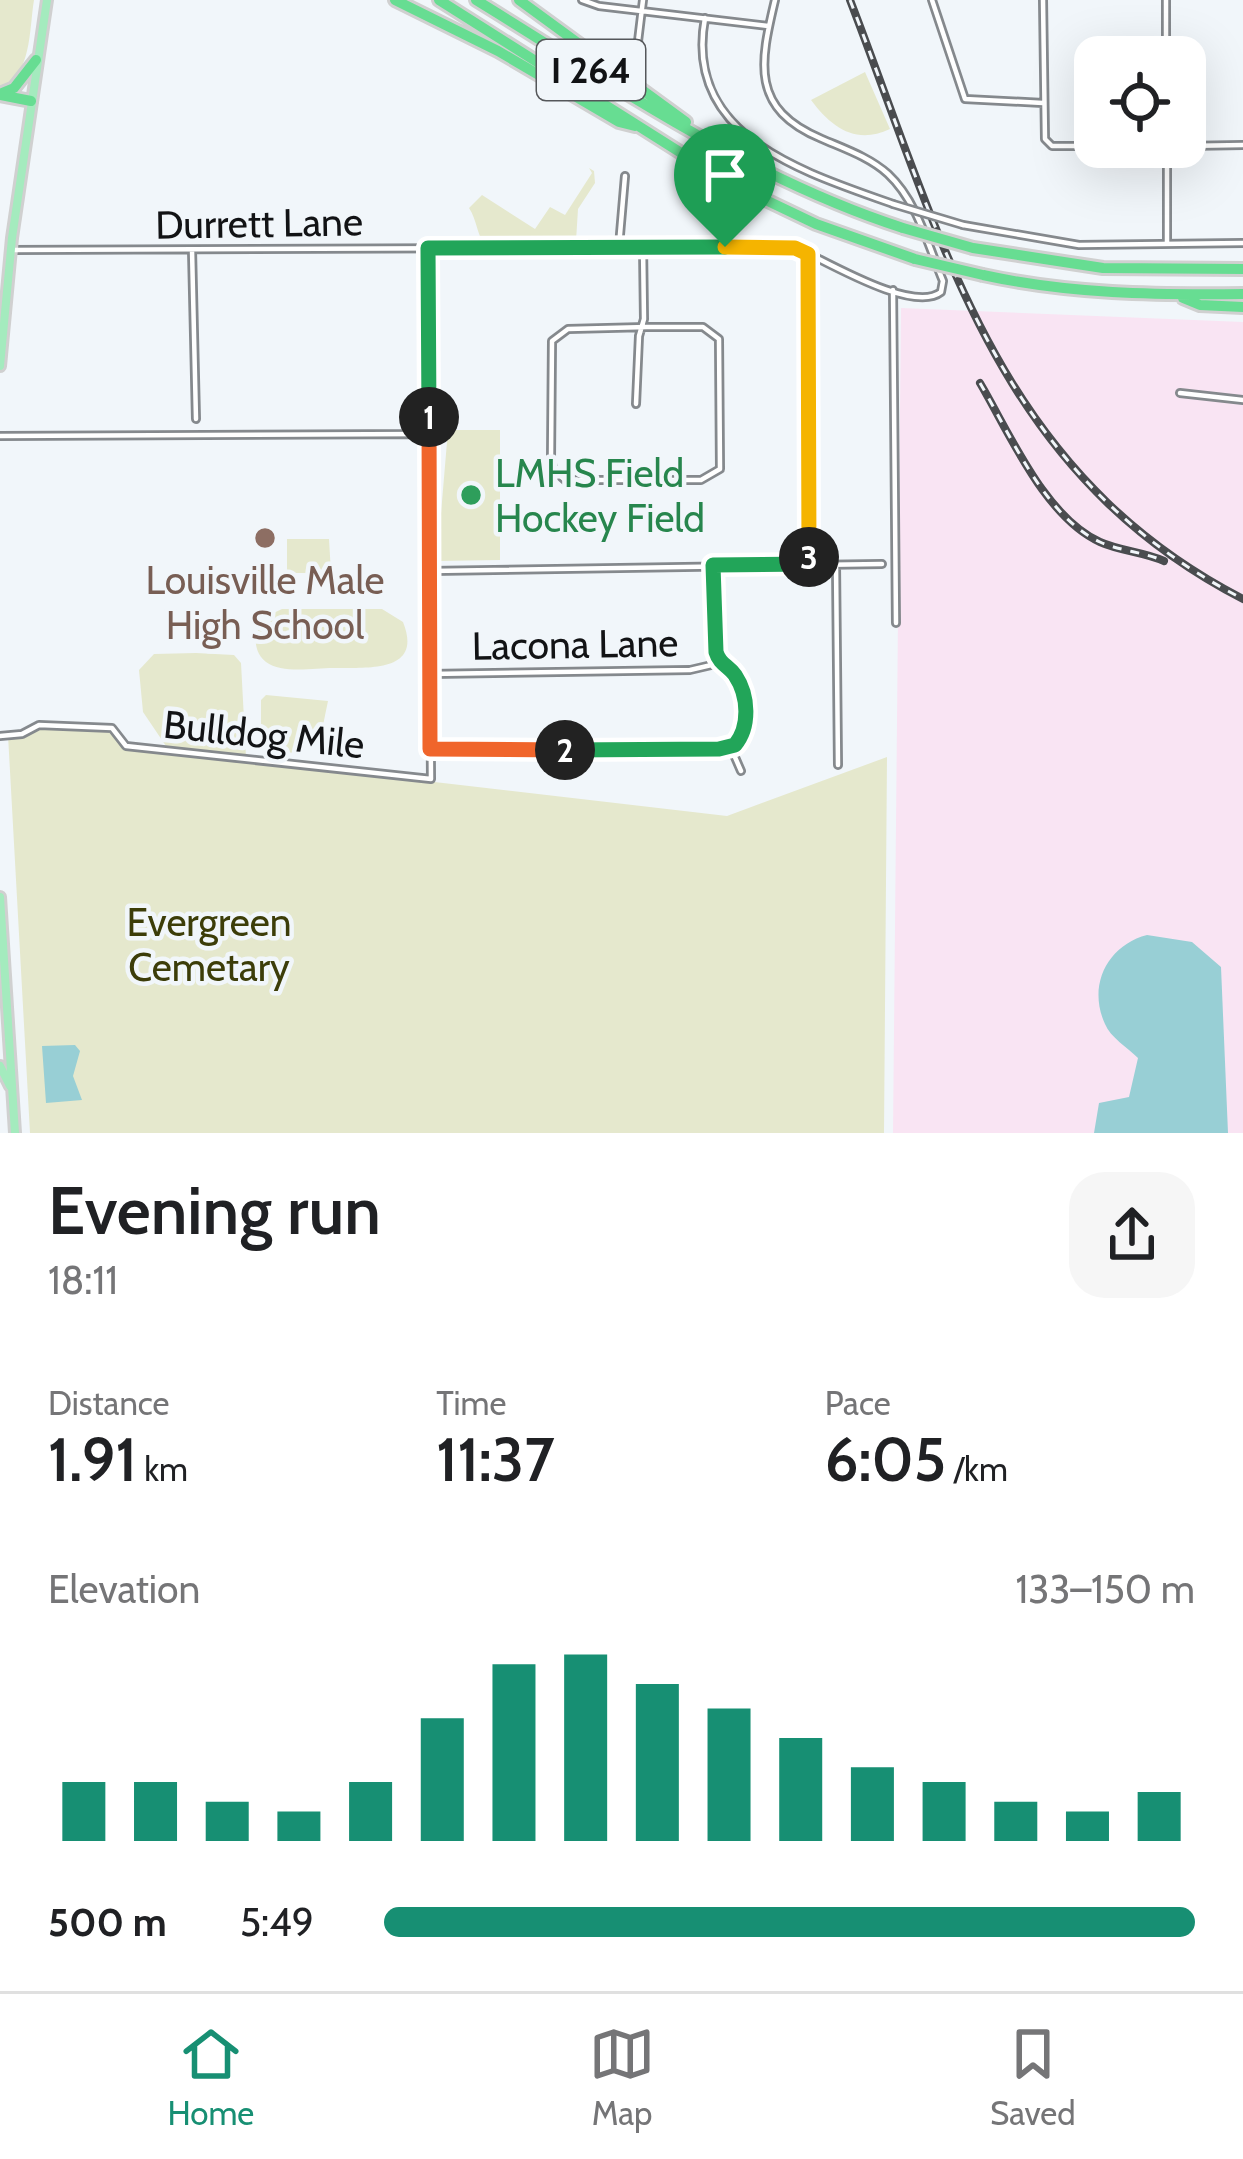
<!DOCTYPE html>
<html lang="en">
<head>
<meta charset="utf-8">
<style>
  :root { --surface:#fff; --page:#f6f6f6; --text:#202124; --muted:#757577; --line:#e0e0e0; --accent:#178f73 }
  body { margin:0; font-family:Cabin,sans-serif; background:var(--page); color:var(--text); height:100vh; display:flex; flex-direction:column; font-size:45px; white-space:nowrap }
  * { box-sizing:border-box; margin:0 }
  p { font-size:39px; color:var(--muted) }
  .icon { flex:none; width:66px; height:66px; fill:none; stroke:currentColor; stroke-width:2; stroke-linecap:round; stroke-linejoin:round }
  .map { position:relative; height:1133px; overflow:hidden }
  .sheet { display:flex; flex-direction:column; background:var(--surface); flex:1 }
  .sheet>* { flex:none }
  .fabs { position:absolute; left:1074px; top:36px; display:grid; gap:24px }
  .fabs a { display:grid; place-items:center; width:132px; height:132px; border-radius:24px; background:var(--surface); box-shadow:0 12px 48px #0002; font-size:60px }
  .pin { position:absolute; display:grid; place-items:center; width:102px; height:102px; color:#fff; margin:-123px -51px; border-radius:50% 50% 50% 0; rotate:-45deg; box-shadow:0 0 12px #0007 }
  .pin .icon { rotate:45deg }
  .km { position:absolute; width:60px; height:60px; margin:-30px; border-radius:50%; background:#222; color:#fff; font-size:33px; line-height:60px; text-align:center }
  .round { display:grid; place-items:center; flex:none; width:126px; height:126px; border-radius:36px; background:var(--page) }
  .overview { display:flex; align-items:center; justify-content:space-between; height:204px; padding:0 48px }
  h1 { font-size:66px; font-weight:600; line-height:90px }
  .stats { display:grid; grid-template-columns:repeat(3,1fr); gap:18px; height:204px; padding:12px 48px }
  .stats div { display:grid; align-content:center }
  .stats b { font-size:60px; font-weight:600 }
  .stats small { font-size:33px; font-weight:400 }
  .stats p { font-size:33px }
  .chart { height:336px; padding:24px 48px }
  .chart p { display:flex; justify-content:space-between }
  .chart svg { width:100%; height:216px; margin-top:12px; stroke:var(--accent); stroke-width:6 }
  ul { padding:0 48px; list-style:none; font-size:39px }
  li { display:grid; grid-template-columns:192px 144px 1fr; align-items:center; height:90px }
  li i { height:30px; border-radius:15px; background:var(--accent) }
  .tab-bar { display:flex; justify-content:space-around; align-items:center; height:168px; border-top:3px solid var(--line); background:var(--surface); font-size:33px; color:var(--muted) }
  .tab-bar a { display:grid; justify-items:center; gap:6px }
  .tab-bar .on { color:var(--accent) }
  .map>svg:first-child { display:block }
  .industrial { fill:#f9e4f3 }
  .green { fill:#e5e8cd }
  .water { fill:#98cfd5 }
  .lines { fill:none; stroke-linecap:round; stroke-linejoin:round }
  .minor-casing { stroke:#85898d; stroke-width:10 }
  .primary-casing { stroke:#d0d0d0; stroke-width:14 }
  .motorway-casing { stroke:#d0d0d0; stroke-width:16 }
  .minor { stroke:#fff; stroke-width:4.5 }
  .primary { stroke:#a4ebbe; stroke-width:8 }
  .motorway { stroke:#67dd92; stroke-width:10 }
  .rail-casing { stroke:#4a4c4f; stroke-width:8 }
  .rail { stroke:#f1f6fa; stroke-width:3; stroke-dasharray:9; stroke-linecap:butt }
  .minor-bridge-casing { stroke:#85898d; stroke-width:10; stroke-linecap:butt }
  .motorway-bridge-casing { stroke:#d0d0d0; stroke-width:16; stroke-linecap:butt }
  .minor-bridge { stroke:#fff; stroke-width:4.5 }
  .motorway-bridge { stroke:#67dd92; stroke-width:10 }
  .split-1-casing { stroke:#fff; stroke-width:24 }
  .split-2-casing { stroke:#fff; stroke-width:24 }
  .split-3-casing { stroke:#fff; stroke-width:24 }
  .split-4-casing { stroke:#fff; stroke-width:24 }
  .split-1 { stroke:#22a559; stroke-width:15 }
  .split-2 { stroke:#f0652b; stroke-width:15 }
  .split-3 { stroke:#22a559; stroke-width:15 }
  .split-4 { stroke:#f5b400; stroke-width:15 }
  .leisure-dot { fill:#2e9e5b; stroke:#f1f6fa; stroke-width:4.5 }
  .education-dot { fill:#8d6e63; stroke:#f1f6fa; stroke-width:4.5 }
  .labels { text-anchor:middle; dominant-baseline:central; stroke-width:9; stroke-linejoin:round; paint-order:stroke }
  .shield { fill:#f1f6fa; stroke:#55575a; stroke-width:3 }
  .shield-label { font-size:36px; font-weight:bold; fill:#121315 }
  .street-label { font-size:39px; fill:#121315; stroke:#f1f6fa }
  .leisure-label { font-size:39px; fill:#27864d; stroke:#f1f6fa; text-anchor:start }
  .education-label { font-size:39px; fill:#785e54; stroke:#f1f6fa }
  .park-label { font-size:39px; fill:#3c3d09; stroke:#f1f6fa }
</style>
</head>
<body>
<div class="map">
<svg width="1243" height="1133" viewBox="0 0 1243 1133">
  <rect width="100%" height="100%" fill="#f1f6fa"/>
  <path class="industrial" d="M901,308L1243,322V1133H893Z"/>
  <path class="green" d="M0,0H34C29,30 32,75 0,89Z
    M865,72L890,129C856,145 832,128 811,100Z
    M589,168L594,171L595,183L578,209L576,241L484,243C477,235 477,220 469,208L482,195L535,229L550,207L565,215L592,173Z
    M448,430H500V560L437,561Z
    M287,539H329L331,573H287Z
    M282,609H382L403,622C424,674 365,667 333,668C314,668 282,674 266,662C257,655 256,647 255,636L265,617Z
    M196,653L234,655L241,663L246,757L184,753L727,816L887,757L884,1133H30L8,735L22,734L39,725L112,728L126,746L168,749L143,712L139,670L154,654Z
    M266,695L328,701L322,730L300,753L261,751V700Z"/>
  <path class="water" d="M1147,935L1192,942L1221,967L1228,1133H1094L1099,1103L1129,1097L1138,1058C1128,1048 1110,1037 1105,1024C1087,985 1108,945 1147,935Z
    M75,1045L80,1051L73,1076L82,1100L46,1103L42,1046Z"/>
  <g class="lines">
    <defs>
      <path id="minor" d="M582,0L599,6L768,26
        M932,0L965,99L1043,103
        M1043,0L1045,139L1052,146H1095
        M1166,0V57
        M705,18C683,137 804,172 893,204
        M636,58L643,0
        M1185,146L1243,145
        M1167,147V243
        M963,225L1079,245L1243,243
        M619,246L625,176
        M11,250L795,247C826,261 913,314 941,292L943,281C928,245 917,201 888,174C869,157 845,149 822,139C750,109 760,63 775,0
        M192,250L196,419
        M808,254L809,564
        M893,290L896,623
        M647,327H703L719,339L720,469L701,480H565L553,469L551,458L552,341L568,329Z
        M1180,393L1243,400
        M636,404L639,336L644,319L643,246
        M0,436L426,434
        M836,564L838,765
        M713,565L715,652C720,664 727,664 734,674C750,695 751,731 731,748
        M431,571L882,564
        M430,674L690,670L720,663
        M0,736L22,734L39,725L112,728L126,746L431,779L427,248
        M731,748L741,771
        M430,749L731,748"/>
      <path id="primary" d="M0,366L12,238L47,0
        M0,897L15,1133
        M0,1066L10,1086"/>
      <path id="motorway" d="M395,0L498,51L619,122L635,126
        M439,0L724,180L816,224L915,259
        M476,0C613,84 748,178 903,228
        M519,0L686,122
        M0,94L14,88L36,60
        M0,95L31,101
        M973,248L1103,268L1243,269
        M983,275C1070,294 1154,295 1243,294
        M1183,298L1200,305L1243,307"/>
    </defs>
    <use href="#minor" class="minor-casing"/>
    <use href="#primary" class="primary-casing"/>
    <use href="#motorway" class="motorway-casing"/>
    <use href="#minor" class="minor"/>
    <use href="#primary" class="primary"/>
    <use href="#motorway" class="motorway"/>
    <defs>
      <path id="rail" d="M850,0C943,241 995,471 1243,599
        M980,383C1010,434 1045,517 1100,542C1120,551 1144,552 1164,561"/>
    </defs>
    <use href="#rail" class="rail-casing"/>
    <use href="#rail" class="rail"/>
    <defs>
      <path id="minor-bridge" d="M893,204L963,225"/>
      <path id="motorway-bridge" d="M903,228L973,248
        M915,259L983,275"/>
    </defs>
    <use href="#minor-bridge" class="minor-bridge-casing"/>
    <use href="#motorway-bridge" class="motorway-bridge-casing"/>
    <use href="#minor-bridge" class="minor-bridge"/>
    <use href="#motorway-bridge" class="motorway-bridge"/>
  </g>
  <g class="lines">
    <defs>
      <path id="split-1" d="M429,417L428,248L725,247"/>
      <path id="split-2" d="M429,417L430,749L565,750"/>
      <path id="split-3" d="M565,750L719,749L735,745C750,727 749,696 735,675C728,665 720,665 716,652L713,565L809,564V557"/>
      <path id="split-4" d="M725,247L795,248L808,254L809,557"/>
    </defs>
    <use href="#split-1" class="split-1-casing"/>
    <use href="#split-2" class="split-2-casing"/>
    <use href="#split-3" class="split-3-casing"/>
    <use href="#split-4" class="split-4-casing"/>
    <use href="#split-1" class="split-1"/>
    <use href="#split-2" class="split-2"/>
    <use href="#split-3" class="split-3"/>
    <use href="#split-4" class="split-4"/>
  </g>
  <circle class="leisure-dot" cx="471" cy="495" r="12"/>
  <circle class="education-dot" cx="265" cy="538" r="12"/>
  <g class="labels">
    <rect class="shield" x="537" y="40" width="108" height="60" rx="9"/>
    <g class="shield-label">
      <text x="591" y="70">I 264</text>
    </g>
    <g class="street-label">
      <text transform="translate(259 223) rotate(-1)">Durrett Lane</text>
      <text transform="translate(575 644) rotate(-1)">Lacona Lane</text>
      <text transform="translate(264 734) rotate(6)">Bulldog Mile</text>
    </g>
    <g class="leisure-label">
      <text x="495" y="473">LMHS Field<tspan x="495" dy="45">Hockey Field</tspan></text>
    </g>
    <g class="education-label">
      <text x="265" y="580">Louisville Male<tspan x="265" dy="45">High School</tspan></text>
    </g>
    <g class="park-label">
      <text x="209" y="922">Evergreen<tspan x="209" dy="45">Cemetary</tspan></text>
    </g>
  </g>
</svg>
<div class="fabs">
<a><svg class="icon" aria-label="locate" viewBox="0 0 24 24"><circle cx="12" cy="12" r="6"/><path d="M12 2v4M12 18v4M2 12h4M18 12h4"/></svg></a>
</div>
<div class="pin" style="left:725px;top:247px;background:#1e9e55"><svg class="icon" aria-label="arrive" viewBox="0 0 24 24"><path d="M6 21V4h12l-3 4 3 4H6"/></svg></div>
<b class="km" style="left:429px;top:417px">1</b>
<b class="km" style="left:565px;top:750px">2</b>
<b class="km" style="left:809px;top:557px">3</b>
</div>
<section class="sheet">
<div class="overview"><div><h1>Evening run</h1><p>18:11</p></div><a class="round"><svg class="icon" aria-label="share" viewBox="0 0 24 24"><path d="M12 15V3M7 8l5-5 5 5M5 13v7h14v-7"/></svg></a></div>
<div class="stats">
<div><p>Distance</p><b>1.91<small> km</small></b></div>
<div><p>Time</p><b>11:37</b></div>
<div><p>Pace</p><b>6:05<small> /km</small></b></div>
</div>
<div class="chart"><p><span>Elevation</span>133–150 m</p>
<svg viewBox="0 0 160 44" preserveAspectRatio="none"><path d="M5 44V32M15 44V32M25 44V36M35 44V38M45 44V32M55 44V19M65 44V8M75 44V6M85 44V12M95 44V17M105 44V23M115 44V29M125 44V32M135 44V36M145 44V38M155 44V34"/></svg>
</div>
<ul>
<li><b>500 m</b>5:49<i style="width:100%"></i></li>
</ul>
</section>
<nav class="tab-bar">
<a class="on"><svg class="icon" aria-label="home" viewBox="0 0 24 24"><path d="M3 11l9-7 9 7M6 9v11h12V9"/></svg>Home</a>
<a><svg class="icon" aria-label="map" viewBox="0 0 24 24"><path d="M3 6l6-2 6 2 6-2v14l-6 2-6-2-6 2zM9 4v14M15 6v14"/></svg>Map</a>
<a><svg class="icon" aria-label="saved" viewBox="0 0 24 24"><path d="M7 4h10v16l-5-4-5 4z"/></svg>Saved</a>
</nav>
</body>
</html>
